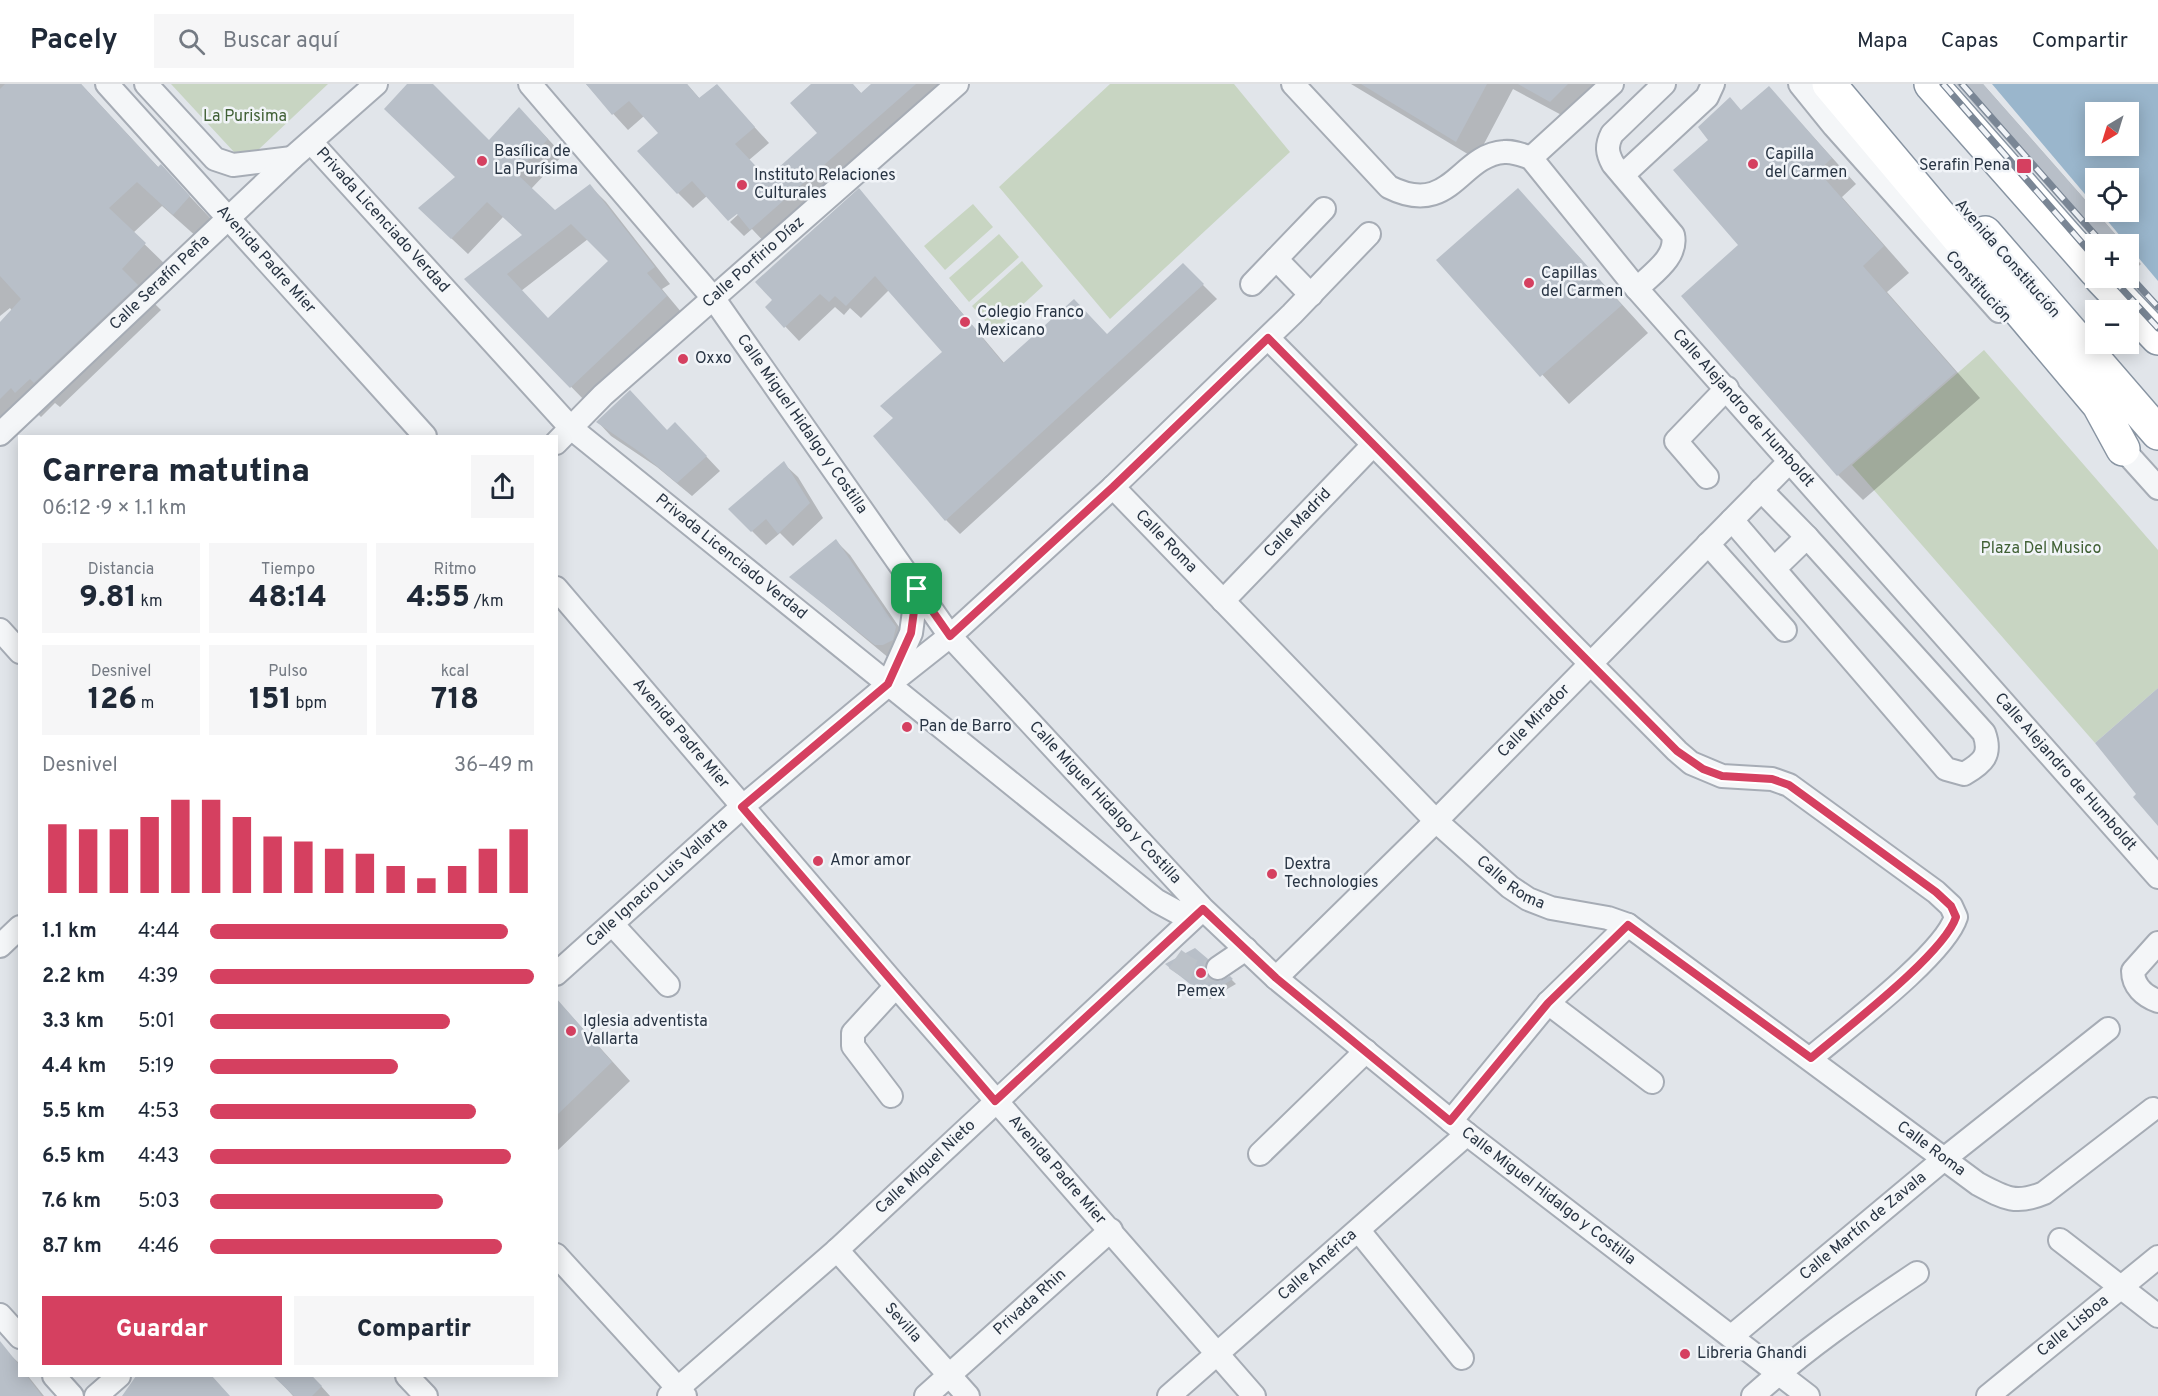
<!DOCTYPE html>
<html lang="es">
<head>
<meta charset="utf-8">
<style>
  :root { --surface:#fff; --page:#f6f6f7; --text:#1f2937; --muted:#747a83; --line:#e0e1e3; --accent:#d54060 }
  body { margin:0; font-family:Overpass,sans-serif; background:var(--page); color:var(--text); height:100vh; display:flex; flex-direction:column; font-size:22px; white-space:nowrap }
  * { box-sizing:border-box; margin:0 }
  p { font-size:20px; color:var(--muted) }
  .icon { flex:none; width:33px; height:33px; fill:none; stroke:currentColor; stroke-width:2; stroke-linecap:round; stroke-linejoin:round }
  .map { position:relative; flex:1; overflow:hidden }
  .sheet { position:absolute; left:18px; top:351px; width:540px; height:942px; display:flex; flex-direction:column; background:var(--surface); border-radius:0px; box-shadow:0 3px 15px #0003 }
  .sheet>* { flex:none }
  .needle { width:39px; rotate:218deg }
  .fabs { position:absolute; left:2085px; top:18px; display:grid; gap:12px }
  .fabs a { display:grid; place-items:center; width:54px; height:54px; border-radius:0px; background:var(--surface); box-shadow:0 3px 15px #0003; font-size:30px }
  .pin { position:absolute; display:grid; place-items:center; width:51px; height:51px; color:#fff; margin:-26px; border-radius:12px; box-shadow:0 3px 9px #0006 }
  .round { display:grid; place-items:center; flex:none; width:63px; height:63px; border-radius:0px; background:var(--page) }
  .summary { display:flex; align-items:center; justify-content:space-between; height:102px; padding:0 24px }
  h1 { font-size:33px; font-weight:800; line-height:45px }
  .figures { display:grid; grid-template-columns:repeat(3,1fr); gap:9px; height:102px; padding:6px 24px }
  .figures div { display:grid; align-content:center; border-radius:0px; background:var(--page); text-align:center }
  .figures b { font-size:30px; font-weight:800 }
  .figures small { font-size:16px; font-weight:400 }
  .figures p { font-size:16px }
  .chart { height:168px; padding:12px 24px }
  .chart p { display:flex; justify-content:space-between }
  .chart svg { width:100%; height:108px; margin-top:6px; stroke:var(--accent); stroke-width:6 }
  .button { display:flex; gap:12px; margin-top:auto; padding:12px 24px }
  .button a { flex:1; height:69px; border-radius:0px; background:var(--accent); color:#fff; font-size:24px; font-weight:800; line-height:69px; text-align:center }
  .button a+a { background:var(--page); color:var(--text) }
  ul { padding:0 24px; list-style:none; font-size:20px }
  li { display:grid; grid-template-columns:96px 72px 1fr; align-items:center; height:45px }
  li i { height:15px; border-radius:8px; background:var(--accent) }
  header { display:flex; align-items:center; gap:36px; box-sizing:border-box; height:84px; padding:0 30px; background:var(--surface); border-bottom:2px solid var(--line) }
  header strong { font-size:28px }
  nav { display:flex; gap:33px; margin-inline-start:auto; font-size:21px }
  .search { width:420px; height:54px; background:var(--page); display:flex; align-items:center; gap:15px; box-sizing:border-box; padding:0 21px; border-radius:0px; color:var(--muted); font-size:22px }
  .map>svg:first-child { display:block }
  .green { fill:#c8d5c2 }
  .water { fill:#9ab6cc; fill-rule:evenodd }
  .shadow { fill:#0003; fill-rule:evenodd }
  .building { fill:#b8bfc8; fill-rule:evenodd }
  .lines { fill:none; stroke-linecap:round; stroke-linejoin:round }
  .minor-tunnel { stroke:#bcc2c9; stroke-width:22; stroke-dasharray:22 11; stroke-linecap:butt }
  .minor-casing { stroke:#a6acb5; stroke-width:26 }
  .highway-casing { stroke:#8894a2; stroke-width:36 }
  .minor { stroke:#f4f6f8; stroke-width:22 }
  .highway { stroke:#fff; stroke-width:33 }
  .rail-casing { stroke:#7a8695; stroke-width:7 }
  .rail { stroke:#f1f4f8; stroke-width:4.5; stroke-dasharray:14; stroke-linecap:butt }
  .route-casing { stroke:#fff; stroke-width:12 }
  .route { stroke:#d54060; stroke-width:8 }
  .poi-dot { fill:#d54060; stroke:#f1f4f8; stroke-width:2 }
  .labels { text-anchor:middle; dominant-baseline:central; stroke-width:5; stroke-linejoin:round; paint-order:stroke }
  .park-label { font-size:16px; fill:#406035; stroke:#f1f4f8 }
  .poi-label { font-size:16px; fill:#283443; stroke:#f1f4f8; text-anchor:start }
  .street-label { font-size:16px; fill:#283443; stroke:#f1f4f8 }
</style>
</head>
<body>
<header>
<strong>Pacely</strong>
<div class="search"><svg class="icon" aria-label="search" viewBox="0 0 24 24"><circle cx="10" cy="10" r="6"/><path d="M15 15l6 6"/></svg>Buscar aquí</div>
<nav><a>Mapa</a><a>Capas</a><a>Compartir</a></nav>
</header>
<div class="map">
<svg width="2158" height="1312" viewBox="0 0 2158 1312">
  <rect width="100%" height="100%" fill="#e1e5ea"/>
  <path class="green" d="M171,0H328L257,67L234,68Z
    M1110,0H1234L1290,68L1110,235L999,103Z
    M973,120L993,143L945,186L924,162Z
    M999,150L1019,173L969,218L949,194Z
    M1022,177L1043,202L994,247L972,222Z
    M1984,266L2158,466V604L2095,659L1852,381Z"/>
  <path class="water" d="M1992,0H2158V197L2100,128H2128V94H2096L2095,122ZM2096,28H2128V62H2096Z"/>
  <path class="shadow" d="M0,0H81L159,84L161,82L214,138L198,154L162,122L133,149L170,185L146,211L161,226L60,323L55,319L41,333L36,328L0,345V240L13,228L10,224L0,232Z
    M409,0H431L489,58L535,41L563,71L531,105L555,128L590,102L606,118L670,200L662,205L682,229L587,319L466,195L524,152L503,133L468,170L436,140L457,94ZM588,155L610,177L548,235L521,207Z
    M586,0H687L700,15L716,1L769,59L749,76L767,96L819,49L814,0H852L862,10L873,0H948L766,160L752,145L744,152L730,138L743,126L707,112L693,124L678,109L660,50L644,32L628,46Z
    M1351,0H1606L1569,35L1513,5L1476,75Z
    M1957,0H1983L2124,160H2098Z
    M1769,4L1856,100L1842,113L1909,189L1887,208L1980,314L1863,416L1838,391L1741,161L1742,28Z
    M859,106L1005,280L1108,252L1183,181L1217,215L960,450L946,436L944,269L889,206L861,234L850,224L844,231L835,223L799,257L767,223Z
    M1518,106L1648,249L1569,320L1438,176Z
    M2128,166L2141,180L2128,192Z
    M598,338L689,354L720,387L692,412L657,383L611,352Z
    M784,380L798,393L823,434L793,462L780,449L766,461L730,425Z
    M836,457L850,471L910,559L890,575L791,493Z
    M1207,876L1212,881L1208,891L1213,898L1220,899L1230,894L1236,900L1210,915L1171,884Z
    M558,917L630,997L556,1068V918Z
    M6,1267L20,1280V1292H28L44,1312H0V1273Z
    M142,1292H211L229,1312H124Z
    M275,1292H312L330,1312H293Z"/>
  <path class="building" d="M5,0H81L158,83L161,80L190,112L173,131L137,98L109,124L146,159L122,185L138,201L34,299L30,295L15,309L11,304L0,315V238L21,215L0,192V5Z
    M407,0H433L489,56L519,23L548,55L516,89L555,126L590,100L655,183L647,189L667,212L570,304L464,195L522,151L487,118L451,155L418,124L455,93L384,25ZM571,140L608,177L548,234L507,190Z
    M586,0H687L699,14L717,0L755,43L735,60L767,94L817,49L790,19L811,0H853L861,9L871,0H916L750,146L737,130L728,137L692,97L677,110L637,67L658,49L629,17L612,31Z
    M1361,0H1487L1456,58Z
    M1518,0H1568L1550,18Z
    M1956,0H1983L2124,160H2098Z
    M1769,2L1832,74L1818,87L1884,162L1863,182L1956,288L1837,392L1681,212L1738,161L1673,86L1708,56L1698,43L1730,13L1741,26Z
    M859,104L1003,279L1074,215L1107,250L1183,179L1204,200L945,437L873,352L893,334L880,322L942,268L875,192L846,222L835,212L829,218L820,210L784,244L765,223L772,216L755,198Z
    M1518,104L1622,221L1540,293L1436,176Z
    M630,306L667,346L675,338L707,372L677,399L641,369L596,338Z
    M784,377L810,419L778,450L766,435L751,448L728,425Z
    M836,455L896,543L893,556L883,561H875L789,493Z
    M2158,604V742L2133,713L2136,710L2095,659Z
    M1195,864L1208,875L1205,886L1212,896L1220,897L1230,892L1233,895L1205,912L1165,880Z
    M556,914L612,978L556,1032Z
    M0,1257L20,1282V1292H27L42,1312H0Z
    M136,1292H212L230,1312H122Z
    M273,1292H312L322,1302L312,1312H294Z"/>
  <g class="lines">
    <path class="minor-tunnel" d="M1175,875C1192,887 1198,892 1218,884"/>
    <defs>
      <g id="minor">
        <path id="s1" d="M107,0L425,352"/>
        <path d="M146,0L215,75L233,81L292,74"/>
        <path id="s2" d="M530,0L714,215L950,552L1203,825L1276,894L1467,1050L1808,1312"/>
        <path id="s3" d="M1293,0L1389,103C1451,134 1459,71 1504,68C1514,67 1522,71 1531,74L1637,205L2158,793"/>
        <path d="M1800,0L1834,42L1999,227"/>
        <path id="s4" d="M311,58L571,344L1157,817L1179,829L1199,821"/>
        <path d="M1531,74L1612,0"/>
        <path d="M1623,91L1707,13L1713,0"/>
        <path d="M1276,175L1311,211"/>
        <path d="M1252,200L1324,125"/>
        <path d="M1637,205C1651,190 1678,174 1673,151L1613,80C1607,69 1606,62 1612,50L1664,0"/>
        <path d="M1268,254L1677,667L1691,679L1722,692L1772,695L1789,701L1936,808L1951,822L1956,833C1944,871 1845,945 1811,974"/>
        <path id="s5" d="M0,350L292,74L376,0"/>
        <path d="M2113,354L2158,404"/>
        <path id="s6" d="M556,359L603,311L957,0"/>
        <path d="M1707,393L1676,357L1727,304"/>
        <path id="s7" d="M1113,403L1436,737L1510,803L1528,815L1551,824L1608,834L1628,841L1978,1100C2004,1114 2016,1121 2044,1109L2153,1025"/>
        <path d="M1761,406L1807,453"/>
        <path d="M1732,436L1946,685L1964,690C1983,679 1992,671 1984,649L1807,453L1775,484"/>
        <path d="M1708,460L1785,546"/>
        <path id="s8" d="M556,504L896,902L1254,1312"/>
        <path id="s9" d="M1223,517L1373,361"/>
        <path d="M0,546L20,568"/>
        <path d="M891,594L911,549L917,505"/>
        <path d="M612,840L668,901"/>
        <path d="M2158,859L2133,887C2133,902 2144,912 2158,917"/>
        <path d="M0,862L20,843"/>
        <path d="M1218,884L1246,865"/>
        <path id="s10" d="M556,890L742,723L888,601L950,552L1113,403L1292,230L1369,150"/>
        <path id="s11" d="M1276,894L1436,737L1790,377"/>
        <path d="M1548,919L1652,998"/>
        <path d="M891,1012L853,962V949L896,902"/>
        <path d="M1451,1037L1548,919L1628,841"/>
        <path d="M1260,1070L1366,967"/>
        <path d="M1359,1147L1462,1274"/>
        <path d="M2060,1156L2158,1232"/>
        <path id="s12" d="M837,1166L968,1312"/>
        <path d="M556,1171L685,1312"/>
        <path d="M0,1231L20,1253"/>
        <path id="s13" d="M1732,1252L1944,1075L2108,945"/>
        <path d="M54,1292L72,1312"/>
        <path d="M407,1292L426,1312"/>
        <path d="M96,1312L119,1292"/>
        <path id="s14" d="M669,1312L837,1166L1202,826"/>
        <path id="s15" d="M926,1312L1111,1146"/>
        <path id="s16" d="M1169,1312L1467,1050"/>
        <path d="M1753,1312C1804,1266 1860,1227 1917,1189"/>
        <path id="s17" d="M1988,1312L2158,1173"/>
      </g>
      <path id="highway" d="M1829,0L2099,321L2123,365
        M1931,0L2096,187
        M1985,149L2158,349
        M2101,194L2158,254"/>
    </defs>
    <use href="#minor" class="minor-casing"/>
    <use href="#highway" class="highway-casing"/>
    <use href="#minor" class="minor"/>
    <use href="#highway" class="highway"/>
    <defs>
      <path id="rail" d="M1943,0L2096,175
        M1962,0L2103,160
        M2128,190L2158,223
        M2112,194L2158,244"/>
    </defs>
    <use href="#rail" class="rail-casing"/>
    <use href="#rail" class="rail"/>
  </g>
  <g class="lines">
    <defs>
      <path id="route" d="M1268,254L1677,667L1703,685L1722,692L1772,695L1789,701L1936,808L1951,822L1956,833C1944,870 1845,945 1811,974L1628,841L1548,919L1450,1037L1276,894L1203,825L995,1017L742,723L888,600L911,549L917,505L950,552L1113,403Z"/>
    </defs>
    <use href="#route" class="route-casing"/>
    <use href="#route" class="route"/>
  </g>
  <g class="poi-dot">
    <circle cx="482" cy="77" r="6"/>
    <circle cx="1753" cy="80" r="6"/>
    <rect x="2016" y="74" width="16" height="16" rx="3"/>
    <circle cx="742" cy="101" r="6"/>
    <circle cx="1529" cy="199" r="6"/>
    <circle cx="965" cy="238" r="6"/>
    <circle cx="683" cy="275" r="6"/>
    <circle cx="907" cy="643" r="6"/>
    <circle cx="818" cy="777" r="6"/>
    <circle cx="1272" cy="790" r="6"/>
    <circle cx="1201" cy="889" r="6"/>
    <circle cx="571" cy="947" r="6"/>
    <circle cx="1685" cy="1270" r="6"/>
  </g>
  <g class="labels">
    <g class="park-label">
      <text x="245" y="33">La Purisima</text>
      <text x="2041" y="465">Plaza Del Musico</text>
    </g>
    <g class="poi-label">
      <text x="494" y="68">Basílica de<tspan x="494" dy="18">La Purísima</tspan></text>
      <text x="1765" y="71">Capilla<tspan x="1765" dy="18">del Carmen</tspan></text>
      <text x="2010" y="82" text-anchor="end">Serafin Pena</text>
      <text x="754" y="92">Instituto Relaciones<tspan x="754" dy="18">Culturales</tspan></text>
      <text x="1541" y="190">Capillas<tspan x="1541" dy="18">del Carmen</tspan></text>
      <text x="977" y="229">Colegio Franco<tspan x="977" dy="18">Mexicano</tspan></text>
      <text x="695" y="275">Oxxo</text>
      <text x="919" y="643">Pan de Barro</text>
      <text x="830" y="777">Amor amor</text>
      <text x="1284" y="781">Dextra<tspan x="1284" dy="18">Technologies</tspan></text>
      <text x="1201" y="908" text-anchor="middle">Pemex</text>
      <text x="583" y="938">Iglesia adventista<tspan x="583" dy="18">Vallarta</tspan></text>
      <text x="1697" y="1270">Libreria Ghandi</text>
    </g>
    <g class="street-label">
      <text stroke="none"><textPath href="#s4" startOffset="106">Privada Licenciado Verdad</textPath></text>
      <text stroke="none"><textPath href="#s1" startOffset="237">Avenida Padre Mier</textPath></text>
      <text transform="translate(2007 175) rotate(49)">Avenida Constitución</text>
      <text stroke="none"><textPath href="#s6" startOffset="268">Calle Porfirio Díaz</textPath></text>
      <text stroke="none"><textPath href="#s5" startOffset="220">Calle Serafín Peña</textPath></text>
      <text transform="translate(1978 203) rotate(48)">Constitución</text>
      <text stroke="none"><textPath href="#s3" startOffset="626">Calle Alejandro de Humboldt</textPath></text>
      <text stroke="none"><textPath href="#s2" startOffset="436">Calle Miguel Hidalgo y Costilla</textPath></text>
      <text stroke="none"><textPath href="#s9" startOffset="108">Calle Madrid</textPath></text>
      <text stroke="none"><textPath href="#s7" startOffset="76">Calle Roma</textPath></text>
      <text stroke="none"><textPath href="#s4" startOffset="592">Privada Licenciado Verdad</textPath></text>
      <text stroke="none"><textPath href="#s11" startOffset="364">Calle Mirador</textPath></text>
      <text stroke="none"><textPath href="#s8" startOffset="192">Avenida Padre Mier</textPath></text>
      <text stroke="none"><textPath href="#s3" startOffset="1112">Calle Alejandro de Humboldt</textPath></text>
      <text stroke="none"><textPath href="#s2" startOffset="922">Calle Miguel Hidalgo y Costilla</textPath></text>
      <text stroke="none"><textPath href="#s7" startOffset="562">Calle Roma</textPath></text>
      <text stroke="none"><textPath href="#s10" startOffset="136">Calle Ignacio Luis Vallarta</textPath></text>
      <text stroke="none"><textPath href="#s7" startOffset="1066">Calle Roma</textPath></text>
      <text stroke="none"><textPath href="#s14" startOffset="344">Calle Miguel Nieto</textPath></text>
      <text stroke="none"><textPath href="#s8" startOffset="768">Avenida Padre Mier</textPath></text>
      <text stroke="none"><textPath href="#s2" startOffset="1516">Calle Miguel Hidalgo y Costilla</textPath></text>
      <text stroke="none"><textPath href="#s13" startOffset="171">Calle Martín de Zavala</textPath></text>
      <text stroke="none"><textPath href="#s16" startOffset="198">Calle América</textPath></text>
      <text stroke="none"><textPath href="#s15" startOffset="140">Privada Rhin</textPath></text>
      <text stroke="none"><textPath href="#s12" startOffset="98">Sevilla</textPath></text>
      <text stroke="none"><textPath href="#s17" startOffset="110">Calle Lisboa</textPath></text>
    </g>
  </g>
</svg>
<div class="fabs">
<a><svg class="needle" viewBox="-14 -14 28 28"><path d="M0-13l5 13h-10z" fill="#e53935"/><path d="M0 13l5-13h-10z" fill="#747a83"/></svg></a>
<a><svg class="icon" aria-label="locate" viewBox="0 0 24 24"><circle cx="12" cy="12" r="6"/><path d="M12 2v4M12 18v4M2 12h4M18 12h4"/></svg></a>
<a>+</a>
<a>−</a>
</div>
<div class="pin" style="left:917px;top:505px;background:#1e9e55"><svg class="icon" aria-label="arrive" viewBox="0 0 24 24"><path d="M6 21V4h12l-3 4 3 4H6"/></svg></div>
<section class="sheet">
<div class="summary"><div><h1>Carrera matutina</h1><p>06:12 · 9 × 1.1 km</p></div><a class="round"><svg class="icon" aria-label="share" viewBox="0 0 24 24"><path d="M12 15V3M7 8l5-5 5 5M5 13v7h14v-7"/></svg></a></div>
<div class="figures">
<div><p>Distancia</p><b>9.81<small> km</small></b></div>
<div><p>Tiempo</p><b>48:14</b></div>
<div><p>Ritmo</p><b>4:55<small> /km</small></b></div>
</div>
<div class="figures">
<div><p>Desnivel</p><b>126<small> m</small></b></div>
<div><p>Pulso</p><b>151<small> bpm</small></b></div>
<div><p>kcal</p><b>718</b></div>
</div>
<div class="chart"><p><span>Desnivel</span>36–49 m</p>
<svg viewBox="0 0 160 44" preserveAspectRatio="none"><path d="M5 44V16M15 44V18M25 44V18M35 44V13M45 44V6M55 44V6M65 44V13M75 44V21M85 44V23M95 44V26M105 44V28M115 44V33M125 44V38M135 44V33M145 44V26M155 44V18"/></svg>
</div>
<ul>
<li><b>1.1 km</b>4:44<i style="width:92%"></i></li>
<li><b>2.2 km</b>4:39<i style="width:100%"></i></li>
<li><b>3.3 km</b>5:01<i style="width:74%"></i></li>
<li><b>4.4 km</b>5:19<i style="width:58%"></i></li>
<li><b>5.5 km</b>4:53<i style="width:82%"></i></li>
<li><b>6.5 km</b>4:43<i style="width:93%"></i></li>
<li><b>7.6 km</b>5:03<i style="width:72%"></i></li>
<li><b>8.7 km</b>4:46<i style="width:90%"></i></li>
</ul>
<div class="button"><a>Guardar</a><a>Compartir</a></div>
</section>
</div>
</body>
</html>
